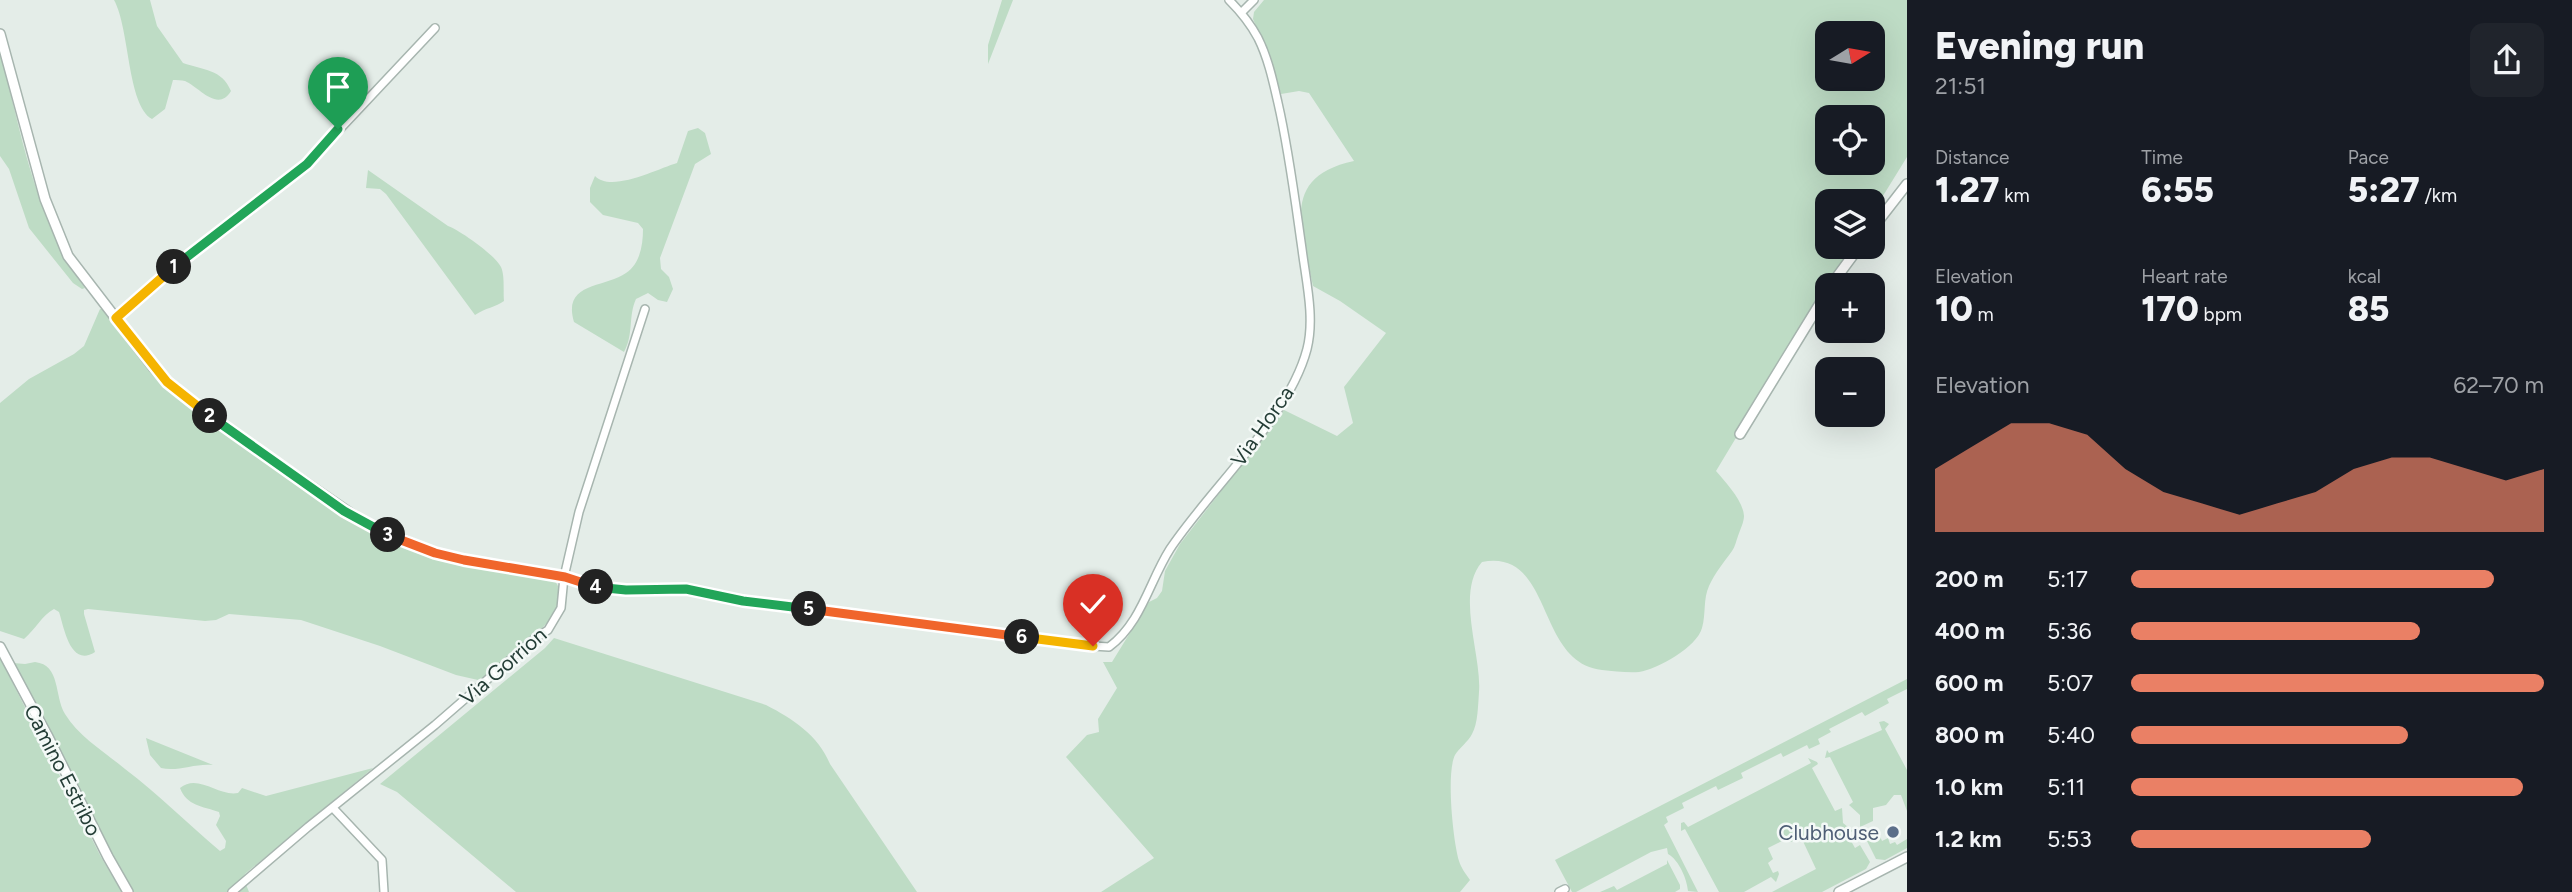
<!DOCTYPE html>
<html lang="en">
<head>
<meta charset="utf-8">
<style>
  :root { --surface:#171b24; --page:#20242c; --text:#f1f3f6; --muted:#9ea1a6; --accent:#ea8065 }
  body { margin:0; font-family:Figtree,sans-serif; background:var(--page); color:var(--text); height:100vh; display:flex; flex-direction:column; font-size:26px; white-space:nowrap }
  * { box-sizing:border-box; margin:0 }
  p { font-size:23px; color:var(--muted) }
  .icon { flex:none; width:38px; height:38px; fill:none; stroke:currentColor; stroke-width:2; stroke-linecap:round; stroke-linejoin:round }
  .map { position:relative; flex:1; overflow:hidden }
  .side { display:flex; flex-direction:column; background:var(--surface); width:665px }
  .side>* { flex:none }
  .needle { width:46px; rotate:79deg }
  .controls { position:absolute; left:1815px; top:21px; display:grid; gap:14px }
  .controls a { display:grid; place-items:center; width:70px; height:70px; border-radius:14px; background:var(--surface); box-shadow:0 7px 28px #0002; font-size:35px }
  .pin { position:absolute; display:grid; place-items:center; width:60px; height:60px; color:#fff; margin:-72px -30px; border-radius:50% 50% 50% 0; rotate:-45deg; box-shadow:0 0 7px #0007 }
  .pin .icon { rotate:45deg }
  .km { position:absolute; width:35px; height:35px; margin:-18px; border-radius:50%; background:#222; color:#fff; font-size:19px; line-height:35px; text-align:center }
  .round { display:grid; place-items:center; flex:none; width:74px; height:74px; border-radius:14px; background:var(--page) }
  .overview { display:flex; align-items:center; justify-content:space-between; height:119px; padding:0 28px }
  h1 { font-size:38px; font-weight:800; line-height:52px }
  .stats { display:grid; grid-template-columns:repeat(3,1fr); gap:10px; height:119px; padding:7px 28px }
  .stats div { display:grid; align-content:center }
  .stats b { font-size:35px; font-weight:800 }
  .stats small { font-size:19px; font-weight:400 }
  .stats p { font-size:19px }
  .chart { height:196px; padding:14px 28px }
  .chart p { display:flex; justify-content:space-between }
  .chart svg { width:100%; height:126px; margin-top:7px; fill:var(--accent); opacity:.7 }
  ul { padding:0 28px; list-style:none; font-size:23px }
  li { display:grid; grid-template-columns:112px 84px 1fr; align-items:center; height:52px }
  li i { height:18px; border-radius:9px; background:var(--accent) }
  main { display:flex; flex:1; min-height:0 }
  .map>svg:first-child { display:block }
  .green { fill:#bedcc5; fill-rule:evenodd }
  .lines { fill:none; stroke-linecap:round; stroke-linejoin:round }
  .minor-casing { stroke:#a7b5af; stroke-width:10 }
  .tertiary-casing { stroke:#a7b5af; stroke-width:12 }
  .minor { stroke:#fff; stroke-width:7 }
  .tertiary { stroke:#fff; stroke-width:9 }
  .split-1-casing { stroke:#fff; stroke-width:14 }
  .split-2-casing { stroke:#fff; stroke-width:14 }
  .split-3-casing { stroke:#fff; stroke-width:14 }
  .split-4-casing { stroke:#fff; stroke-width:14 }
  .split-5-casing { stroke:#fff; stroke-width:14 }
  .split-6-casing { stroke:#fff; stroke-width:14 }
  .split-7-casing { stroke:#fff; stroke-width:14 }
  .split-1 { stroke:#22a559; stroke-width:9 }
  .split-2 { stroke:#f5b400; stroke-width:9 }
  .split-3 { stroke:#22a559; stroke-width:9 }
  .split-4 { stroke:#f0652b; stroke-width:9 }
  .split-5 { stroke:#22a559; stroke-width:9 }
  .split-6 { stroke:#f0652b; stroke-width:9 }
  .split-7 { stroke:#f5b400; stroke-width:9 }
  .service-dot { fill:#5c6f8a; stroke:#f4f9f7; stroke-width:2.5 }
  .labels { text-anchor:middle; dominant-baseline:central; stroke-width:5; stroke-linejoin:round; paint-order:stroke }
  .street-label { font-size:21px; fill:#243d36; stroke:#f4f9f7 }
  .service-label { font-size:21px; fill:#4e5e75; stroke:#f4f9f7; text-anchor:end }
</style>
</head>
<body>
<main>
<div class="map">
<svg width="1907" height="892" viewBox="0 0 1907 892">
  <rect width="100%" height="100%" fill="#e4ede8"/>
  <path class="green" d="M114,0H150L157,26L183,63C203,70 222,69 231,91C218,113 199,87 185,81C182,80 176,80 173,80L165,109L152,119C127,105 130,29 114,0Z
    M1002,0H1013L988,64V45Z
    M1264,0H1907V157L1873,212L1872,201H1827V247H1851L1716,471C1726,483 1743,500 1744,516C1744,522 1740,530 1738,536C1736,541 1735,547 1732,551C1724,562 1715,573 1709,586C1703,599 1706,614 1702,628C1697,647 1658,669 1639,672C1628,673 1613,671 1602,670C1535,663 1554,548 1482,562C1455,593 1482,655 1479,692C1478,705 1478,724 1472,734C1468,742 1459,748 1455,755C1446,773 1453,841 1459,861C1461,868 1466,874 1470,880L1460,892H1101L1154,858L1066,757L1087,735L1099,732L1098,719L1117,688L1103,662H1112L1149,602L1157,598L1162,591L1165,571L1180,544L1284,410L1337,436L1353,423L1344,387L1386,333L1340,301L1313,286C1302,230 1279,177 1354,161L1309,93L1299,91L1281,94L1272,63L1253,19L1254,12ZM1827,33H1872V79H1827ZM1827,117H1872V163H1827Z
    M0,51C21,131 35,220 85,288L82,289L73,283L29,228L9,169L0,156Z
    M698,128L705,133L711,154L695,164L660,258L661,269L669,277L673,289L667,302L658,300L648,293L636,299C628,316 634,334 624,352L574,322C562,282 605,288 626,273C640,264 643,245 643,229L638,223L603,215L590,202V188L595,176C611,193 657,169 677,163L688,131Z
    M368,170L448,226C461,231 495,255 501,267C505,276 503,291 504,301C496,307 485,308 475,315L386,194L380,189L366,188Z
    M100,309H104L143,361L224,430L350,520L389,539L432,556L472,566L554,580C579,609 525,641 508,656C498,664 489,675 478,680L456,675L380,646L301,620L229,614L216,620L205,621L88,609L84,610V614L95,652C70,668 64,627 59,612L54,609C42,615 35,630 24,639L0,631V403L29,379L74,354L84,346Z
    M554,638L766,705C793,719 818,735 830,764L917,892H516L397,792L380,784L545,648Z
    M0,658L101,857L122,892H0Z
    M35,662C61,665 54,696 65,714C79,737 105,752 125,769C158,794 188,824 220,851L225,848L226,841L216,825L220,816L219,812C202,806 187,806 180,788C198,773 219,797 238,793L242,788L266,796L373,768L246,873L243,877L249,892H133L85,804L46,724L13,663L25,664Z
    M1907,679V689L1887,699L1889,703L1865,716L1862,712L1829,729L1831,732L1818,739L1820,744L1809,749L1807,745L1783,757L1781,753L1741,773L1743,778L1718,790L1716,786L1682,803L1684,808L1666,817L1668,822L1664,825L1698,892L1688,891C1687,879 1679,860 1668,854L1667,848L1651,852L1576,892H1572L1555,860Z
    M1884,721L1889,724L1885,729L1907,770V811L1901,795H1894L1886,805L1873,808V821L1860,827V815L1849,805L1853,802L1830,757L1825,758L1827,750L1829,753L1882,730L1879,722Z
    M146,738L213,765C195,763 178,772 161,768L150,755Z
    M1808,758L1817,762L1818,764L1812,768L1835,811L1842,808L1843,823L1853,831L1847,834L1855,848L1860,845L1870,862L1866,869L1822,892H1772L1816,869L1801,837L1791,842L1788,838L1768,848L1773,859L1768,863L1773,873L1778,871L1779,874L1776,882L1771,877L1744,892H1719L1685,829L1681,831V823L1684,822L1688,827L1811,763Z
    M1877,829L1882,841L1888,838L1890,844L1895,842L1897,845L1907,839V848L1885,860L1876,859L1867,841L1874,837L1872,832Z
    M1667,860L1680,885V889L1675,892H1600L1614,886L1617,890L1667,864Z"/>
  <g class="lines">
    <defs>
      <path id="minor" d="M1242,12L1254,0
        M116,319L201,245L307,164L435,28
        M1093,646L1109,647C1142,622 1149,582 1170,549C1210,489 1289,418 1307,349C1315,318 1306,281 1302,249C1295,200 1289,151 1278,103C1273,81 1268,58 1258,38C1250,23 1240,11 1229,0
        M333,808L382,860L384,892
        M232,892L308,827L435,725L534,639L548,630L561,608L564,577L579,512L645,309
        M1559,892L1565,889"/>
      <path id="tertiary" d="M0,34L45,199L68,256L154,368L167,382L226,428L366,524L434,553L464,560L564,577L593,586L626,590L686,589L743,601L1093,646
        M1872,229L1907,184
        M1831,285L1859,247
        M1740,434L1827,292
        M0,647L47,735L108,857L128,892
        M1839,892L1907,857"/>
    </defs>
    <use href="#minor" class="minor-casing"/>
    <use href="#tertiary" class="tertiary-casing"/>
    <use href="#minor" class="minor"/>
    <use href="#tertiary" class="tertiary"/>
  </g>
  <g class="lines">
    <defs>
      <path id="split-1" d="M174,267L307,164L338,129"/>
      <path id="split-2" d="M174,267L116,318L167,382L210,416"/>
      <path id="split-3" d="M210,416L344,511L388,535"/>
      <path id="split-4" d="M388,535L435,553L464,560L565,577L596,587"/>
      <path id="split-5" d="M596,587L626,590L686,589L743,601L809,609"/>
      <path id="split-6" d="M809,609L1022,637"/>
      <path id="split-7" d="M1022,637L1093,646"/>
    </defs>
    <use href="#split-1" class="split-1-casing"/>
    <use href="#split-2" class="split-2-casing"/>
    <use href="#split-3" class="split-3-casing"/>
    <use href="#split-4" class="split-4-casing"/>
    <use href="#split-5" class="split-5-casing"/>
    <use href="#split-6" class="split-6-casing"/>
    <use href="#split-7" class="split-7-casing"/>
    <use href="#split-1" class="split-1"/>
    <use href="#split-2" class="split-2"/>
    <use href="#split-3" class="split-3"/>
    <use href="#split-4" class="split-4"/>
    <use href="#split-5" class="split-5"/>
    <use href="#split-6" class="split-6"/>
    <use href="#split-7" class="split-7"/>
  </g>
  <circle class="service-dot" cx="1893" cy="832" r="7"/>
  <g class="labels">
    <g class="street-label">
      <text transform="translate(1262 426) rotate(-55)">Via Horca</text>
      <text transform="translate(503 666) rotate(-41)">Via Gorrion</text>
      <text transform="translate(63 770) rotate(63)">Camino Estribo</text>
    </g>
    <g class="service-label">
      <text x="1879" y="832">Clubhouse</text>
    </g>
  </g>
</svg>
<div class="controls">
<a><svg class="needle" viewBox="-14 -14 28 28"><path d="M0-13l5 13h-10z" fill="#e53935"/><path d="M0 13l5-13h-10z" fill="#9ea1a6"/></svg></a>
<a><svg class="icon" aria-label="locate" viewBox="0 0 24 24"><circle cx="12" cy="12" r="6"/><path d="M12 2v4M12 18v4M2 12h4M18 12h4"/></svg></a>
<a><svg class="icon" aria-label="layers" viewBox="0 0 24 24"><path d="M12 4l9 5-9 5-9-5zM3 14l9 5 9-5"/></svg></a>
<a>+</a>
<a>−</a>
</div>
<div class="pin" style="left:338px;top:129px;background:#1e9e55"><svg class="icon" aria-label="arrive" viewBox="0 0 24 24"><path d="M6 21V4h12l-3 4 3 4H6"/></svg></div>
<div class="pin" style="left:1093px;top:646px;background:#d93025"><svg class="icon" aria-label="check" viewBox="0 0 24 24"><path d="M5 12l5 5 9-10"/></svg></div>
<b class="km" style="left:174px;top:267px">1</b>
<b class="km" style="left:210px;top:416px">2</b>
<b class="km" style="left:388px;top:535px">3</b>
<b class="km" style="left:596px;top:587px">4</b>
<b class="km" style="left:809px;top:609px">5</b>
<b class="km" style="left:1022px;top:637px">6</b>
</div>
<section class="side">
<div class="overview"><div><h1>Evening run</h1><p>21:51</p></div><a class="round"><svg class="icon" aria-label="share" viewBox="0 0 24 24"><path d="M12 15V3M7 8l5-5 5 5M5 13v7h14v-7"/></svg></a></div>
<div class="stats">
<div><p>Distance</p><b>1.27<small> km</small></b></div>
<div><p>Time</p><b>6:55</b></div>
<div><p>Pace</p><b>5:27<small> /km</small></b></div>
</div>
<div class="stats">
<div><p>Elevation</p><b>10<small> m</small></b></div>
<div><p>Heart rate</p><b>170<small> bpm</small></b></div>
<div><p>kcal</p><b>85</b></div>
</div>
<div class="chart"><p><span>Elevation</span>62–70 m</p>
<svg viewBox="0 0 160 44" preserveAspectRatio="none"><path d="M0 44V22L10 14L20 6L30 6L40 10L50 22L60 30L70 34L80 38L90 34L100 30L110 22L120 18L130 18L140 22L150 26L160 22V44z"/></svg>
</div>
<ul>
<li><b>200 m</b>5:17<i style="width:88%"></i></li>
<li><b>400 m</b>5:36<i style="width:70%"></i></li>
<li><b>600 m</b>5:07<i style="width:100%"></i></li>
<li><b>800 m</b>5:40<i style="width:67%"></i></li>
<li><b>1.0 km</b>5:11<i style="width:95%"></i></li>
<li><b>1.2 km</b>5:53<i style="width:58%"></i></li>
</ul>
</section>
</main>
</body>
</html>
